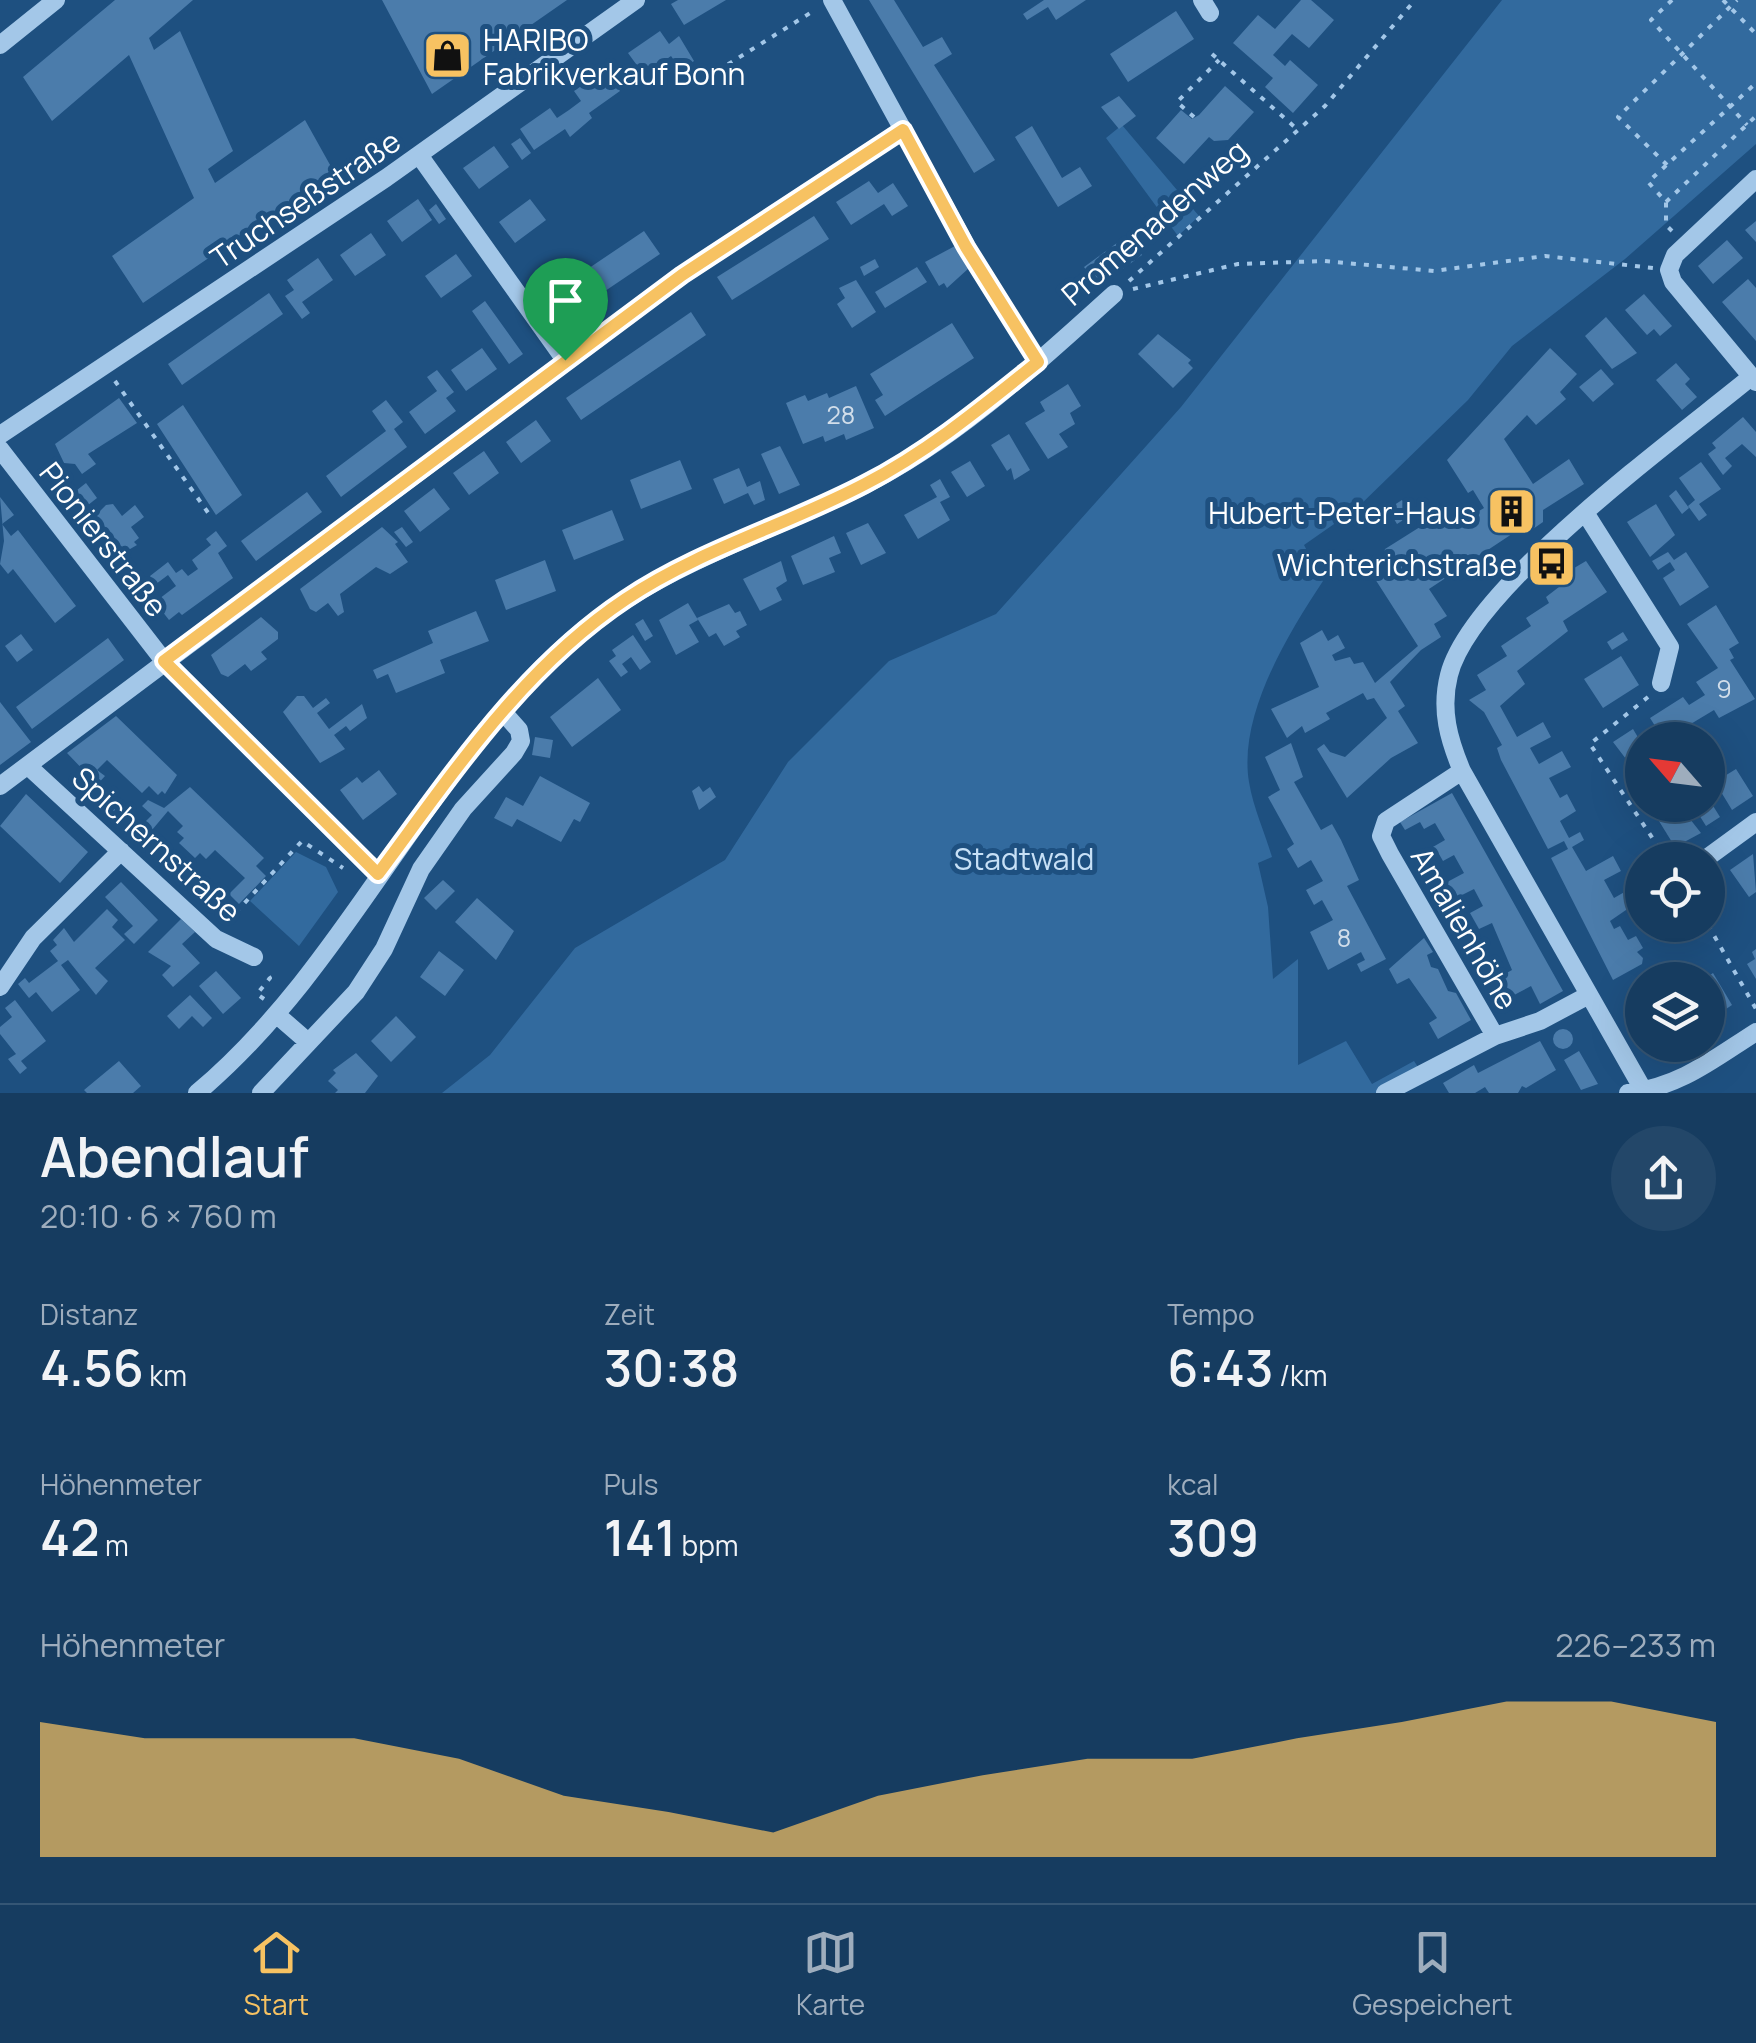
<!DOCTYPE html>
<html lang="de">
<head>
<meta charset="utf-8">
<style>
  :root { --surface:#163c60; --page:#234769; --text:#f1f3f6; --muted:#9eadbd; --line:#355675; --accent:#f7c262 }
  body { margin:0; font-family:Manrope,sans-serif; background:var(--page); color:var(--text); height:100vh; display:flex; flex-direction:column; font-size:38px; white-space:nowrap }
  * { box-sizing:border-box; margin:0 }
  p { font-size:32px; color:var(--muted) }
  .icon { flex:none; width:55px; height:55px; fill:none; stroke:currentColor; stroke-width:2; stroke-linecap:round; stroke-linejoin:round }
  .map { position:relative; height:1093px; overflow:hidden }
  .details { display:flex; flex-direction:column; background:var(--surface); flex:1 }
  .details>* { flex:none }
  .needle { width:65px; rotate:298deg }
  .tools { position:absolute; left:1625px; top:722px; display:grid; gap:20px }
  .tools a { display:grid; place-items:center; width:100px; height:100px; border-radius:50%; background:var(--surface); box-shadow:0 10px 40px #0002,0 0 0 2px var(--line); font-size:50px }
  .pin { position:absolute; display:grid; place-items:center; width:85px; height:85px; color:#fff; margin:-102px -42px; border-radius:50% 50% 50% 0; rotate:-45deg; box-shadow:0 0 10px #0007 }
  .pin .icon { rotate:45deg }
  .round { display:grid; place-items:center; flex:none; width:105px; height:105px; border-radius:52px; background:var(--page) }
  .headline { display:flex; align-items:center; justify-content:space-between; height:170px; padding:0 40px }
  h1 { font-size:55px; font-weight:600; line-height:75px }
  .stats { display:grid; grid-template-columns:repeat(3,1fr); gap:15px; height:170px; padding:10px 40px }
  .stats div { display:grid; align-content:center }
  .stats b { font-size:50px; font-weight:600 }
  .stats small { font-size:28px; font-weight:400 }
  .stats p { font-size:28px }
  .chart { height:280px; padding:20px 40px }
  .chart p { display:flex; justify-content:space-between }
  .chart svg { width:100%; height:180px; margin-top:10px; fill:var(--accent); opacity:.7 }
  .menu { display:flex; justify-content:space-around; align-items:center; height:140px; border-top:2px solid var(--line); background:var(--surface); font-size:28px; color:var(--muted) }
  .menu a { display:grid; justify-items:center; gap:5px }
  .menu .selected { color:var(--accent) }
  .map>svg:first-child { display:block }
  .green { fill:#326a9e }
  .building { fill:#4b7cab }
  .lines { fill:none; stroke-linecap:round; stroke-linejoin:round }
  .path { stroke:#a3c7e8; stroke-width:4; stroke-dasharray:5 8; stroke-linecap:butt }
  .minor { stroke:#a3c7e8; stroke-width:18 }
  .route-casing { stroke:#fff; stroke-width:20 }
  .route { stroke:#f7c262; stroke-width:12 }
  .labels { text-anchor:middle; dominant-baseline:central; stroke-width:10; stroke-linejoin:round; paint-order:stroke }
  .number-label { font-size:25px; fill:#d2deea }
  .poi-label { font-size:30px; fill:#fff; stroke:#1e5080; text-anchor:end }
  .street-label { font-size:30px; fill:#fff; stroke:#1e5080 }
  .park-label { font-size:30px; fill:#c7e0f6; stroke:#1e5080 }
</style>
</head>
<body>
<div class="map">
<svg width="1756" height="1093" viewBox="0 0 1756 1093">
  <rect width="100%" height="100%" fill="#1e5080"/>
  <path class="green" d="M1502,0H1756V144L1625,259L1512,346L1468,400L1357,508L1304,545L1323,581C1288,634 1238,715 1249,782C1253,807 1265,833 1272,857L1258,863L1268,907L1273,979L1298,959V1065L1346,1041L1372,1084L1414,1061L1420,1070L1378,1093H442L490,1055L575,948L725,860L788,762L889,661L996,614L1181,407Z
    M1122,125L1199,216L1178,236L1106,138Z
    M296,852L326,867L338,892L299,946L250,901Z"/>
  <path class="building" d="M115,0H193L149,38L154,50L180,31L233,151L208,169L215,183L305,120L334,172L143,303L112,256L194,198L129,55L52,121L23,77Z
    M382,0H567L432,94Z
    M678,0H726L684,25L671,4Z
    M869,0H894L923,47L942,37L952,54L934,65L995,160L974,173Z
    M1044,0H1086L1056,20L1048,7L1027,20L1023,14Z
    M1301,0H1311L1334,20L1309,48L1292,34L1273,55L1285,66L1290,60L1318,85L1293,113L1265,87L1273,78L1233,43L1258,15L1275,29Z
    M1176,11L1194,39L1128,82L1110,54Z
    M660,31L669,44L679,36L694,61L681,70L671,56L644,75L628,53Z
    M605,70L620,91L589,113L592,118L570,137L565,129L534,150L520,129L550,108L557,118L569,110L581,101L574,91Z
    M1225,86L1254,112L1228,140L1214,141L1209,137L1184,164L1156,138L1181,110L1192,119L1199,115Z
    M1119,96L1136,116L1119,129L1101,107Z
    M1032,126L1062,178L1080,167L1092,186L1058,207L1015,137Z
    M520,138L531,153L522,160L511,144Z
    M494,146L509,167L479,189L463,168Z
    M869,181L878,193L893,183L908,206L892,216L884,204L851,225L836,202Z
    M418,199L432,220L402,242L387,221Z
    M530,199L546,220L515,243L499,222Z
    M436,204L446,219L439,224L429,210Z
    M814,216L829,239L732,300L717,277Z
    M1756,221V242L1745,230Z
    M644,231L660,254L565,318L549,295Z
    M371,233L386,255L355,276L340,255Z
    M1128,235L1142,255L1098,287L1084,267Z
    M1727,240L1743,258L1713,284L1698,266Z
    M955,246L969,268L947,288L944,283L939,286L925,262Z
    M456,254L472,276L441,298L425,276Z
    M318,258L333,280L302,302L310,313L302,319L285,296L294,290L287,280Z
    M875,259L879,267L864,276L860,267Z
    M917,267L927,282L885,308L875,292Z
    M1748,279L1756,288V341L1722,302Z
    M856,280L876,312L852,328L837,304L845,298L839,288Z
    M269,293L283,314L182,385L168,364Z
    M1644,294L1672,326L1660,336L1654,329L1647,335L1625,310Z
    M485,301L523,354L509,364L472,311Z
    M691,312L706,335L581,420L566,398Z
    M1606,317L1637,353L1612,369L1585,336Z
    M952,323L974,358L885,416L875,400L883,395L870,374Z
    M1158,334L1191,360L1188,363L1193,368L1173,388L1138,354Z
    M482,348L497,369L466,391L451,370Z
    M1550,348L1577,374L1560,392L1566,399L1536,425L1527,415L1504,439L1533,484L1569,459L1584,484L1543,510V522L1533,529L1524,526L1429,589L1447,616L1434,624L1441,637L1421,650L1390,682L1405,706L1398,711L1418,743L1391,758L1347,798L1317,749L1324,744L1330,752L1345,757L1387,718L1374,698L1367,700L1363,693L1326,713L1330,719L1305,733L1302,726L1287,738L1271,709L1319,687L1300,643L1322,630L1328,641L1338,635L1345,648L1332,655L1335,661L1350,657L1354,664L1363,662L1375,683L1418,646L1368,568L1383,558L1385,549L1458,503L1467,518L1484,508L1473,490L1468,493L1447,460Z
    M1676,363L1690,379L1685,384L1697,397L1682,410L1656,380Z
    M1601,369L1614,384L1593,402L1579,387Z
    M437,370L454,392L446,398L456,411L425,434L409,412L437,391L427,377Z
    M1068,384L1081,406L1070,413L1075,424L1059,434L1068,447L1048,459L1025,423L1045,411L1040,402Z
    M856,386L874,428L846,440L844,434L825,442L823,436L803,444L786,403L805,395L808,401L827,393L829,398Z
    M119,398L137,423L88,454L96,464L82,474L75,464L64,463L55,444Z
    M386,400L403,422L394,429L407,447L341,497L326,476L386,431L372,411Z
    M183,405L242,495L216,515L157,424Z
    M1743,417L1756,432V457L1742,444L1725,458L1732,466L1723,475L1708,454L1716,448L1712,443Z
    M536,420L551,441L521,463L506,442Z
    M1009,434L1030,470L1014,480L1011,468L1007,471L991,445Z
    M780,446L800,485L779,494L761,454Z
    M484,451L499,473L469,495L453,473Z
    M680,460L692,489L641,509L630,480Z
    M970,461L985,486L967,497L951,472Z
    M1701,462L1721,489L1699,504L1707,515L1699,521L1688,506L1695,500L1679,478Z
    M739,468L747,487L760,481L765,500L754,505L748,493L724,504L713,479Z
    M940,479L950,497L940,502L950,520L918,539L904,515L937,497L930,485Z
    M86,483L97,498L83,509L72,494Z
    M434,488L450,509L420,532L404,511Z
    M1676,490L1689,508L1682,514L1669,496Z
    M307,492L322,512L256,561L241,541Z
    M0,497L14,515L2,524L11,536L18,530L76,606L55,623L13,569L8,574L0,564L4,541Z
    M1402,500L1411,515L1397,524L1388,509Z
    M113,504L122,516L135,505L144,517L131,527L139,538L134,542L137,545L118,556L90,521L106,505Z
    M1656,504L1675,535L1650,557L1627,522Z
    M612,510L624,540L574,560L562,530Z
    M868,523L886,553L861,565L846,533Z
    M382,527L398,542L395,544L408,562L390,574L376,567L340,594L344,612L338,616L328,603L316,612L310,609L300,589Z
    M402,527L413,542L406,547L394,532Z
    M216,531L227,546L218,553L233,578L182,615L179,612L169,620L155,602L176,586L168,575L156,584L150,576L168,562L176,573L182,569L188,576L198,569L192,560L211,545L206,539Z
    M834,536L841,553L829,558L835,572L803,585L791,556Z
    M1668,552L1674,560L1686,552L1709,587L1680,606L1663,578L1675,570L1670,562L1658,570L1652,561Z
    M545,560L556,591L506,610L495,580Z
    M781,561L787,581L776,588L782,600L760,611L743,579Z
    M1586,561L1607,592L1563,621L1568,631L1517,671L1525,684L1500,706L1517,737L1543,722L1551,737L1530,748L1539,764L1562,751L1571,767L1549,778L1560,798L1567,794L1576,811L1560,821L1569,838L1580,832L1584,840L1572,847L1586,871L1613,856L1621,871L1604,880L1614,898L1635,886L1642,899L1610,921L1614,929L1620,926L1628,940L1636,936L1643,948L1637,952L1643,958L1642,964L1613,980L1551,858L1568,849L1564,841L1548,849L1501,760L1497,748L1502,745L1484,712L1469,700L1486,690L1477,675L1507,656L1501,646L1531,626L1526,618L1549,603L1546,597L1568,580L1564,574Z
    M688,603L698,620L689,625L699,642L676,655L659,620Z
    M729,604L735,613L740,611L747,625L736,631L740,637L724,646L716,633L709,637L697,618Z
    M1716,605L1739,643L1729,649L1734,658L1730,660L1755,699L1719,718L1714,710L1664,740L1650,718L1683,697L1689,705L1705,695L1696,682L1718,668L1687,624Z
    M476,611L489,641L440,660L445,673L396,693L388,674L377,679L373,670L433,643L428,631Z
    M261,617L278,632V639L261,652L267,659L251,671L245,664L228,677L221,674L211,655Z
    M643,619L653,636L645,641L635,624Z
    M1623,632L1628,640L1612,650L1607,642Z
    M21,634L33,650L17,662L5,646Z
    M633,635L651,662L640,670L631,657L622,664L628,672L621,677L609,661L616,656L612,650Z
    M108,638L124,660L32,729L16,707Z
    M1621,656L1639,685L1603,708L1584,679Z
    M598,678L621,710L572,747L550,717Z
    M297,696H304L313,708L326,698L330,703L317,713L329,729L362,704L367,718L350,731L346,726L334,735L345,749L320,763L283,712Z
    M0,702L31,742L0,765Z
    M116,716L177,775L165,794L162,791L158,795L149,786L142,793L107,760L97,770L105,776L86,797L78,790L90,777L67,753Z
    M1633,729L1642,744L1639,776L1613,742Z
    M535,737L553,740L550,758L532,755Z
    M1291,743L1303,777L1294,782L1321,830L1332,824L1341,840L1359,880L1347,886L1386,959L1361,972L1357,964L1365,960L1361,952L1328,970L1310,932L1333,920L1322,900L1314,905L1306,890L1323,881L1311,860L1298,868L1287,849L1294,844L1268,797L1280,790L1265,757Z
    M1736,769L1753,796L1732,810L1715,782Z
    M379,770L397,794L363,820L340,790L357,777L362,783Z
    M540,776L590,803L580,822L574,819L561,842L517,819L512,827L494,818L506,797L523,806Z
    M699,786L703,792L710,787L716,797L699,810L692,791Z
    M190,787L264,858L256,866L266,876L239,904L229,894L245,878L215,850L206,859L200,853L195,858L179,843L184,838L177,832L183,826L168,811L152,830L144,823L152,815L142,806L148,800L164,808Z
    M1452,793L1563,991L1540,1004L1531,986L1499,1003L1489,983L1512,970L1492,923L1479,929L1470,913L1483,906L1474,889L1458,897L1455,891L1441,898L1436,888L1464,873L1454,855L1443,861L1439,854L1424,863L1419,855L1445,840L1435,823L1424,829L1420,822L1405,830L1400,822Z
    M26,794L88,852L60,883L0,826Z
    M113,796L132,811L121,823L100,810Z
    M1710,801L1720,817L1706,826L1696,810Z
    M1668,805H1679L1701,833L1675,847L1654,813Z
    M1753,854L1756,892L1749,897L1730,870Z
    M443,880L455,891L436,910L424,898Z
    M121,882L158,920L134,944L124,934L133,926L105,897Z
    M217,889L224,895L216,904L209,898Z
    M477,898L514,931L496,960L455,922Z
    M107,909L118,920L112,927L125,940L95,968L108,981L96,995L68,960L61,965L80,990L52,1012L36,992L29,998L18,984L25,978L29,983L58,961L50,951L57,945L53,940L64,928L74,942Z
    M181,919L195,932L182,944L200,963L173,987L162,975L171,966L148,952Z
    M1424,938L1433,952L1427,955L1431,967L1438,969L1448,991L1456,993L1471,1020L1438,1039L1429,1023L1437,1018L1433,1012L1409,978L1397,984L1389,969Z
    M1756,949V979L1747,964L1755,959L1752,952Z
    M439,951L464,970L445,996L420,977Z
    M216,971L241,998L223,1014L199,986Z
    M1713,973L1732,1005L1708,1021L1710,988L1703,980Z
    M190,995L212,1018L203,1027L192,1016L179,1029L167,1016Z
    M15,1000L46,1041L21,1061L27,1068L20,1074L8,1059L16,1054L0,1034V1027L12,1017L5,1008Z
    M396,1016L416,1037L391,1062L371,1041Z
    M1553 1039a10 10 0 1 1 20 0a10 10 0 1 1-20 0Z
    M1540,1041L1556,1070L1526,1088L1522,1086L1518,1093H1489L1485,1087L1475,1093H1449L1443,1083L1474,1065L1478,1073Z
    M1579,1051L1598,1084L1581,1090L1564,1060Z
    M356,1053L378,1076L365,1093H335L338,1090L328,1081L336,1073L333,1070Z
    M119,1061L141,1086L133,1093H87L84,1090Z"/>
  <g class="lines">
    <path class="path" d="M1672,0L1651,20L1747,125
      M1723,0L1756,34
      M1212,54L1298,130
      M706,78L815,10
      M1194,117L1177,102L1219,60
      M1667,165L1618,117L1737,0
      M1666,202L1756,116
      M1672,231L1666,225V202L1648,182L1756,83
      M977,264L1028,345
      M1129,281L1325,106L1415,0
      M1133,289L1238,264L1324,261L1434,271L1545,256L1653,268
      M115,381L209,514
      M1648,697L1590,744L1667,860
      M227,922L302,841L343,868
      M1708,925L1756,1009
      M264,999L257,994L270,978L266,973"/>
    <path class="minor" d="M832,0L967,247
      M1202,0L1210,13
      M0,45L56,0
      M419,155L565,360
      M1756,179L1675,255L1669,270L1673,282L1756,382
      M0,435L386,178L636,0
      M0,449L164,661L378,874
      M1586,514L1670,647L1661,683
      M28,766L216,939L254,957
      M1462,771L1386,821L1381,836L1390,854L1495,1036L1540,1021L1587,996
      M0,786L682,275L903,130
      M1704,860L1756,822
      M0,987L33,938L121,851
      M277,1015L307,1041
      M197,1093C346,968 421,777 565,646C650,568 762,536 863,486C957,439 1036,364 1114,294
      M261,1093L356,992L384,949L421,869L463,809L514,753L521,741L519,730L503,712
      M1385,1093L1495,1036
      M1628,1093C1681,1086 1712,1060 1756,1032
      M1645,1093L1462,771C1449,740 1440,710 1449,675C1471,587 1677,438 1751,377"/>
  </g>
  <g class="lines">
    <defs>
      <path id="route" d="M903,130L966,247L1038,362C983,406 929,451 865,484C787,525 699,550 626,599C522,668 451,776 378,874L164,661L682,275Z"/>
    </defs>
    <use href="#route" class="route-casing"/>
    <use href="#route" class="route"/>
  </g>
  <defs>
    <symbol id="shop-square" viewBox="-11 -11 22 22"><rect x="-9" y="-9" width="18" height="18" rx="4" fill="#f7c262" stroke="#1e5080"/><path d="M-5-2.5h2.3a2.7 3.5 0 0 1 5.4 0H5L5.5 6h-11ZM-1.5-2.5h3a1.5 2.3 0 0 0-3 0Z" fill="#111"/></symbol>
    <symbol id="building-square" viewBox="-11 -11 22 22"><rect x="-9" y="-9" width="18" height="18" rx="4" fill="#f7c262" stroke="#1e5080"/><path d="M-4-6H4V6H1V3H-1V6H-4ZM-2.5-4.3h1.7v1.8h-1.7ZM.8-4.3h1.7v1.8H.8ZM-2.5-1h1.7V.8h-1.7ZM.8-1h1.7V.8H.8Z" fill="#111"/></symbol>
    <symbol id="bus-square" viewBox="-11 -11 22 22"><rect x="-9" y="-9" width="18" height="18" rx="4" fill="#f7c262" stroke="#1e5080"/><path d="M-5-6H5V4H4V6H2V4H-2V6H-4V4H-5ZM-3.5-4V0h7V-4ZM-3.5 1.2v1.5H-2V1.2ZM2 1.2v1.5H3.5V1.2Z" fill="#111"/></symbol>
  </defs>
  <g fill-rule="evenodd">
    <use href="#shop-square" x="420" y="28" width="55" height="55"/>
    <use href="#building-square" x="1484" y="484" width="55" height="55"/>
    <use href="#bus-square" x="1524" y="536" width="55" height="55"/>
  </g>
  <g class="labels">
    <g class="number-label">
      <text x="841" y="414">28</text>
      <text x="1724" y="688">9</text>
      <text x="1344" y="937">8</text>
    </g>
    <g class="poi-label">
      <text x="483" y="39" text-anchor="start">HARIBO<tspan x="483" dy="34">Fabrikverkauf Bonn</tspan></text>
      <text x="1476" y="512">Hubert-Peter-Haus</text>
      <text x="1517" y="564">Wichterichstraße</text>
    </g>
    <g class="street-label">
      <text transform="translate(305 199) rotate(-34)">Truchseßstraße</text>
      <text transform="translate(1154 222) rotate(-41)">Promenadenweg</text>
      <text transform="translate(104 539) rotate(52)">Pionierstraße</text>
      <text transform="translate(157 844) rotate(42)">Spichernstraße</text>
      <text transform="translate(1465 928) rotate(60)">Amalienhöhe</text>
    </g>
    <g class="park-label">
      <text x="1024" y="858">Stadtwald</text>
    </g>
  </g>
</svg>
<div class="tools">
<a><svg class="needle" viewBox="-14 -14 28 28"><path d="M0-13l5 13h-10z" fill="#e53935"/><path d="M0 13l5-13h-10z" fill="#9eadbd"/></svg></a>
<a><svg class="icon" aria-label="locate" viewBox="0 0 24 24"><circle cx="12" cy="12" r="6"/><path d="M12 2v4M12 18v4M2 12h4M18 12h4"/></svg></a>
<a><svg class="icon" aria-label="layers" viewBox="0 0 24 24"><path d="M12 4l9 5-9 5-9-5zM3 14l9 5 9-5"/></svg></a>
</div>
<div class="pin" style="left:565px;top:360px;background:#1e9e55"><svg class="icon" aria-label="arrive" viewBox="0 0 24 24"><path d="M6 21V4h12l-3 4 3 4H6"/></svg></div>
</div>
<section class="details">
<div class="headline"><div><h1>Abendlauf</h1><p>20:10 · 6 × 760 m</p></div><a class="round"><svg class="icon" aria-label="share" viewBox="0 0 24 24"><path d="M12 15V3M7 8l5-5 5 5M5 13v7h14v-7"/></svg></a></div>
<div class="stats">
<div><p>Distanz</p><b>4.56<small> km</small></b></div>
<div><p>Zeit</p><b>30:38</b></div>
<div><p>Tempo</p><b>6:43<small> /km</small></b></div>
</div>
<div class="stats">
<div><p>Höhenmeter</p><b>42<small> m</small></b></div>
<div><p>Puls</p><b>141<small> bpm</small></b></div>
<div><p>kcal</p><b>309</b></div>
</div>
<div class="chart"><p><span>Höhenmeter</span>226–233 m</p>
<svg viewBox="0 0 160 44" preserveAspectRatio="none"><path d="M0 44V11L10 15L20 15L30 15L40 20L50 29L60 33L70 38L80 29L90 24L100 20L110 20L120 15L130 11L140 6L150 6L160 11V44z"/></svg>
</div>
</section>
<nav class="menu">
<a class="selected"><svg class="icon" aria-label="home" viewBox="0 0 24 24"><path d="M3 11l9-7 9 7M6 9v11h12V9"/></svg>Start</a>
<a><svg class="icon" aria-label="map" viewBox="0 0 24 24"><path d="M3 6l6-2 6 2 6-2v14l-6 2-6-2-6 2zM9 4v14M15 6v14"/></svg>Karte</a>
<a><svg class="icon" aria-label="saved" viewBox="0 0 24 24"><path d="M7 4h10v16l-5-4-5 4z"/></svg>Gespeichert</a>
</nav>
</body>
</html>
